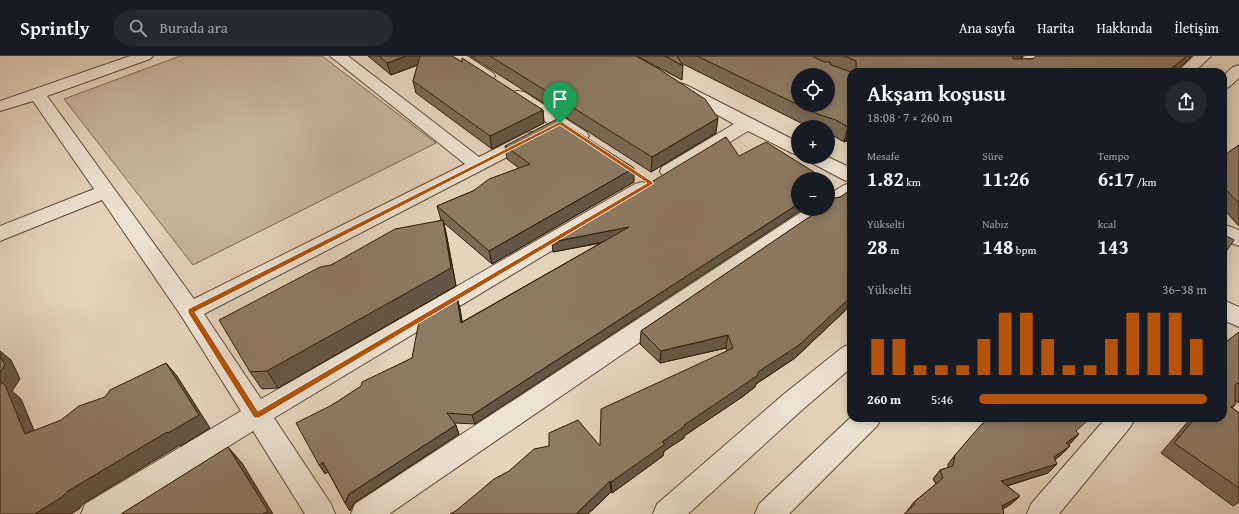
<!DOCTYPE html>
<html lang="tr">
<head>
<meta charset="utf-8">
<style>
  :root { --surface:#171b24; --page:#242831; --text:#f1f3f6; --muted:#9ea1a6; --line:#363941; --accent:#b45309 }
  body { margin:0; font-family:"Gentium Book Plus",serif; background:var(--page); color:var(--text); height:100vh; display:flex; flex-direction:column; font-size:15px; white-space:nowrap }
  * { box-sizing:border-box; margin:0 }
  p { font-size:13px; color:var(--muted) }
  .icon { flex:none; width:22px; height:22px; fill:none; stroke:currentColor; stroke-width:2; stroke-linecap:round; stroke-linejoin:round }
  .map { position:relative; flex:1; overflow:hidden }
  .details { position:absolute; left:847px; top:12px; width:380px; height:354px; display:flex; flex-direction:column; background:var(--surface); border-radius:12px; box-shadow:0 2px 10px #0003 }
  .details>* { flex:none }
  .buttons { position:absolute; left:791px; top:12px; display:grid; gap:8px }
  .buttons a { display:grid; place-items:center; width:44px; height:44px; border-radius:50%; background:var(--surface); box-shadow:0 2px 10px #0003; font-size:20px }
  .pin { position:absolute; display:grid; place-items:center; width:34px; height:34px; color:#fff; margin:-41px -17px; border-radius:50% 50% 50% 0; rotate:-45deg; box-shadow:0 0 4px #0007 }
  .pin .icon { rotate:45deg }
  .round { display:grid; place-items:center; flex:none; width:42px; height:42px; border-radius:21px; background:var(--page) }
  .overview { display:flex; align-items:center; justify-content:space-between; height:68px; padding:0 20px }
  h1 { font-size:22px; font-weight:800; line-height:30px }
  .stats { display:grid; grid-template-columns:repeat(3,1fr); gap:6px; height:68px; padding:4px 20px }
  .stats div { display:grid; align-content:center }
  .stats b { font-size:20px; font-weight:800 }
  .stats small { font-size:11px; font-weight:400 }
  .stats p { font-size:11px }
  .chart { height:112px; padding:8px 20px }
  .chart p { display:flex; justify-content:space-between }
  .chart svg { width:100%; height:72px; margin-top:4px; stroke:var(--accent); stroke-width:6 }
  ul { padding:0 20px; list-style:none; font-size:13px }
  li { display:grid; grid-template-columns:64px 48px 1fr; align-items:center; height:30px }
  li i { height:10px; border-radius:5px; background:var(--accent) }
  header { display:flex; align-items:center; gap:24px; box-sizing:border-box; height:56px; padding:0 20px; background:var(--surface); border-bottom:1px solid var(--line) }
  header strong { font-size:19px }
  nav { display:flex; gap:22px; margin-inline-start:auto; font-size:14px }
  .search { width:280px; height:36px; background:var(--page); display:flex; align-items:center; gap:10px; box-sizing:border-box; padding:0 14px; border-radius:22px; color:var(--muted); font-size:15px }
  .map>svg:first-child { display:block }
  .green { fill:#c5b49d; stroke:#7a6751 }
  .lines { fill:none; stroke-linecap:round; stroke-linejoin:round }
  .minor-casing { stroke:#5d4833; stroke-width:2 }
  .minor { fill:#ede3d3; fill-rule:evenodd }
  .wall { fill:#7a6a56; stroke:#301a05 }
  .shaded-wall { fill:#635646; stroke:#301a05 }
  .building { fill:#8e7b64; stroke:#301a05; fill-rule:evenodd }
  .route { fill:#b45309; stroke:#fff; fill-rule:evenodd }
</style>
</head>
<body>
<header>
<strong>Sprintly</strong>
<div class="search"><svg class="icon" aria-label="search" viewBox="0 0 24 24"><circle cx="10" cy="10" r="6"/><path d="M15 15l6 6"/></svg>Burada ara</div>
<nav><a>Ana sayfa</a><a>Harita</a><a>Hakkında</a><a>İletişim</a></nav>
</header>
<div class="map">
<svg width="1239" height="458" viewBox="0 0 1239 458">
  <rect width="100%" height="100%" fill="#e4d4bc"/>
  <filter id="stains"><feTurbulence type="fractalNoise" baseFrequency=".005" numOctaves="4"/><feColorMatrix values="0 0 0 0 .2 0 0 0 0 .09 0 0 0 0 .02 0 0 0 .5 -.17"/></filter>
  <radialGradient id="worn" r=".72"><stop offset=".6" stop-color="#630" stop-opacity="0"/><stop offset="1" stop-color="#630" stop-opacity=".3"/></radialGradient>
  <path class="green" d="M180,0H322L436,87L193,209L64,43Z"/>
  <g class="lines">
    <defs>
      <path id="minor" d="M130,0H153L150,3L47,40L194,243L465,108L330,0H348L479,101L526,77L532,76L538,77L541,81L538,85L204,258L261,343L635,128L642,126L649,128L652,132L649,136L274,362L331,448L335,458H305L253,375L121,458H81L85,448L241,355L182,261L102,144L0,185V170L94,133L33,45L0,55V45Z
        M448,0H467L493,17L495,20L493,23L487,25L481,23L451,3Z
        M1025,0H1043L1025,16H1007Z
        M1194,0H1211L1194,16H1177Z
        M1239,9V22L1229,31L1223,33V20L1233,11Z
        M680,27L686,29L798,86V99L792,97L748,75L676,119L669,121L662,119L660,115L662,111L734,68L674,35L672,32L674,29Z
        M518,35L524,36L586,76L589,80L586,84L580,85L574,84L512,44L510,40L512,36Z
        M805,101H828L851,112V126L844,124L808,105Z
        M851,127V142L835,153L829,154L827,158L389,458H351L355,448L806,153H828V139L844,129Z
        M1223,168L1239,174V190L1223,184Z
        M1223,244L1239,251V271L1223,264Z
        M851,288V312L802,354L688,458H653L657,448L784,338L843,291Z
        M851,361L881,362L877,370L789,458H755L759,448Z
        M1106,362H1135L1131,370L1059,458H1027L1031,448Z"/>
    </defs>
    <use href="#minor" class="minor-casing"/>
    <use href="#minor" class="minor"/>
  </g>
  <path class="wall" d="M368,0H452L543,54L544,67L492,93L416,37L413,25L418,9L391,19Z
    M470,0H636L716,77L651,116Z
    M637,0H1023L1020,3L1192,0L1176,16H851V88L846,85L844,86L832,79L828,78V71H809L681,7L683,10L682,24Z
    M726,81L475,368L454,367L459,378L354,447L350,455L328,416L325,418L332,349L412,302L457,242L460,253L462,266L601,187L553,196Z
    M1239,89V170L1223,153V101Z
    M505,90L634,126L492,208L444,167L447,182L456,230L278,332L262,333L250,316L331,209L441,164L437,150L473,135L519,112L507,103Z
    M851,136V249L795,302L756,328L755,331L742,341L684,380V382L664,395L663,400L612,437L611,436L588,458H450L600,390L727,295L726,292L660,307L640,288L641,275L840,141Z
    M1239,276V347L1235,345V349L1232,352L1239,357V446L1233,450L1161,397L1191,362H1223Z
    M1077,376L1079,378L1068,388L1070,390L1061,399L1055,403L1048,417L1007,430L1020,440L1011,448L1003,453L907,455L914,446L936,428L933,423L940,414L948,412V408L955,399Z"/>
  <path class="shaded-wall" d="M406,0H424L425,6L391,19L387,7Z
    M1013,0H1023L1006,15Z
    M1187,0H1192L1176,16H1167Z
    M543,54L544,67L492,93L490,80Z
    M718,62L716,77L651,116L652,101Z
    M850,70L846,85L844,86L848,71Z
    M634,112V126L492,208L489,195Z
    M798,148V153H803L475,368L472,359Z
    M443,164L447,182L456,230L278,332L267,315Z
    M629,171V181L553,196L552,186Z
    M851,241V249L795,302L756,328L755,331L742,341L684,380V382L664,395L663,400L612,437L611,426L684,369L758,316Z
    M457,242L460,253L464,277L461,267Z
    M728,279L726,292L660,307L661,295Z
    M0,295L11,304L20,323L12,335L21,343L41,391L25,378L0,327Z
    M166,307L177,320L210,372L181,390L180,389L84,447L79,453L71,458H35L68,435Z
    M456,369L459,378L354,447L350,455L345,447L349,438Z
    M1079,378L1070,388L1057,396L1066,387Z
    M1070,390L1061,399L1045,411L1054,401Z
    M228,391L242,407L273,458H263Z
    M323,406L329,415L325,418L319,409Z
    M1057,408L1048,417L993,434L1001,425Z
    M610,425L611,436L588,458H576Z
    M1020,440L1011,448L995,458L1002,450Z"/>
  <path class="building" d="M379,0H406L387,7Z
    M420,0H452L462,6V2L543,54L490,80L413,25Z
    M490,0H636L659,13L705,43L718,62L652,101Z
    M665,0H677L683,10Z
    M697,0H812L824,6H830L831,9L851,16V71L850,70L848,71L836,64L817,58ZM798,19H828V49H798Z
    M844,0H1013V3H1033L1036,0H1187L1167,16H856V5Z
    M557,63L634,112L489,195L437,150L473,135L489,123L530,108L505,90Z
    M726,81L739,100L766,86L825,123H798V148L472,359L447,357L456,369L349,438L345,447L323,406L319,409L296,367L332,349L361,330L362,326L412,302L419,265L457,242L461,267L629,171L552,186Z
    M1239,89V147L1223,131V101L1230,95Z
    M828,125L831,127L830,129V141H828Z
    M849,135L851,136V241L799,289L758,316V319L745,328L684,369L685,370L662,386L665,388L611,426L610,425L576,458H450L457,454L494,423L509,415L534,393L549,390V377L578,364L600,390L601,353L733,292L728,279L661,295L641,275L821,153H828V149L832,146L834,142L840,141Z
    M443,164L451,212L267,315L250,316L219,264L320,211L331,209L395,173Z
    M1223,178L1234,184L1223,200Z
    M1239,276V328L1237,327L1235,329V349L1231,351L1239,357V432L1174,387L1195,362H1223V288Z
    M0,300L5,309L0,316Z
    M166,307L199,359L168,377L167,376L68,435L62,441L35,458H0V326L5,329L25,378L61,364L79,350L105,341L110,334Z
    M987,362H1090L1076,375L1079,378L1066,387L1070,390L1054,401L1057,408L1001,425L1020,440L1002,450L1004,457L1003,458H904L915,448L914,446L943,422L940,414L953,410L955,399Z
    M228,391L268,455L263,458H121Z"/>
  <path class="route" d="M559,66H562L653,126V128L259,362H254L188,257V253ZM560,69L647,127L258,355L195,256Z"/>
  <rect width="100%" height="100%" filter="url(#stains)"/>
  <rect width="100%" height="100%" fill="url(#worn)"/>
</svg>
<div class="buttons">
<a><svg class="icon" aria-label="locate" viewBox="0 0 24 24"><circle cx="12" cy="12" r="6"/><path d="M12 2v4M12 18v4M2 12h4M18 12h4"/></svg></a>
<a>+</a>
<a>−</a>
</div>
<div class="pin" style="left:560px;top:67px;background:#1e9e55"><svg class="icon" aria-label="arrive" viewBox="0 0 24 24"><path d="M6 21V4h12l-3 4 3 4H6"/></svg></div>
<section class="details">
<div class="overview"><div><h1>Akşam koşusu</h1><p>18:08 · 7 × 260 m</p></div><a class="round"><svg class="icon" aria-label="share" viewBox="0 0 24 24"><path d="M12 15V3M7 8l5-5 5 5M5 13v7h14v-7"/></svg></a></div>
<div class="stats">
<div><p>Mesafe</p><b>1.82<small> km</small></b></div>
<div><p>Süre</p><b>11:26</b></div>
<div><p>Tempo</p><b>6:17<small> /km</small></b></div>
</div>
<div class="stats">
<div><p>Yükselti</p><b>28<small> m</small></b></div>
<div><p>Nabız</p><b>148<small> bpm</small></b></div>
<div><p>kcal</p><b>143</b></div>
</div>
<div class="chart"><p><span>Yükselti</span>36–38 m</p>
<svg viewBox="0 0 160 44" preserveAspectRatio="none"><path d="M5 44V22M15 44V22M25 44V38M35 44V38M45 44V38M55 44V22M65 44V6M75 44V6M85 44V22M95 44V38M105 44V38M115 44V22M125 44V6M135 44V6M145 44V6M155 44V22"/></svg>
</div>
<ul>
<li><b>260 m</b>5:46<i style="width:100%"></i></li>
</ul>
</section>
</div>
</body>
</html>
